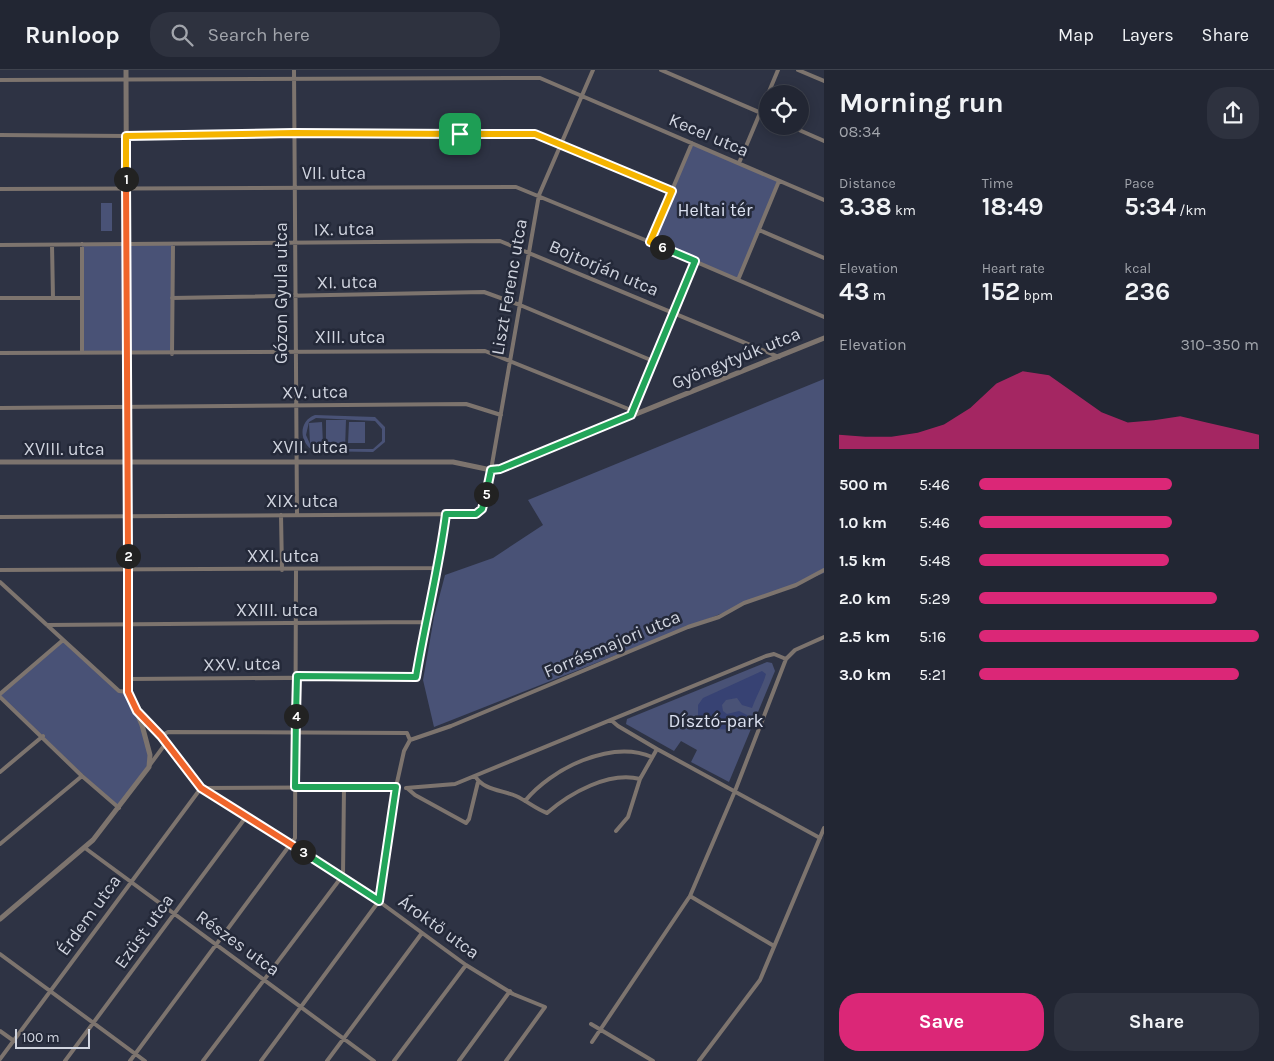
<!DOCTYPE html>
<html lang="en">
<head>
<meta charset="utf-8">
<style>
  :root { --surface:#222633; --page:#2e323f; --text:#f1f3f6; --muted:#a2a5ac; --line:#3f434e; --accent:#db2777 }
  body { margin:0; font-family:Karla,sans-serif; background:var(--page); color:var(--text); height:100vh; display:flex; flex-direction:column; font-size:19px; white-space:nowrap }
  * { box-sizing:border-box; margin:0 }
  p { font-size:16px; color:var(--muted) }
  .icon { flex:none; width:28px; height:28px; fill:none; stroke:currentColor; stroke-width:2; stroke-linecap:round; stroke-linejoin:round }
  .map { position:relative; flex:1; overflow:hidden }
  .drawer { display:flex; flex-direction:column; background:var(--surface); width:450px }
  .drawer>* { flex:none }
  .tools { position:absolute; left:759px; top:15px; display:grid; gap:10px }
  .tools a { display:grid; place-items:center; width:50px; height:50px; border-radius:50%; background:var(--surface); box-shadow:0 2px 12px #0003,0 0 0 1px var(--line); font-size:25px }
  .scale { position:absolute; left:15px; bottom:12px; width:75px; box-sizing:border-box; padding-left:5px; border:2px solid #d0d4df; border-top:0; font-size:14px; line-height:18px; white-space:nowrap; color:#d0d4df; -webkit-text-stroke:4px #242939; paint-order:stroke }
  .pin { position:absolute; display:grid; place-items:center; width:42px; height:42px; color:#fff; margin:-21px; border-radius:10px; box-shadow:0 2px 8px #0006 }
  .km { position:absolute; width:25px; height:25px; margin:-12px; border-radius:50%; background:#222; color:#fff; font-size:14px; line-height:25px; text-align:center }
  .round { display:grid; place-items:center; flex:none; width:52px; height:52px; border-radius:20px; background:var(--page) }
  .headline { display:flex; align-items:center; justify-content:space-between; height:85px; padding:0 15px }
  h1 { font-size:28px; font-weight:700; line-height:38px }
  .stats { display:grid; grid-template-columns:repeat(3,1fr); gap:8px; height:85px; padding:5px 15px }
  .stats div { display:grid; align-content:center }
  .stats b { font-size:25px; font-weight:700 }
  .stats small { font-size:14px; font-weight:400 }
  .stats p { font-size:14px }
  .chart { height:140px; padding:10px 15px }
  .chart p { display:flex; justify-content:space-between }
  .chart svg { width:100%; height:90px; margin-top:5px; fill:var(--accent); opacity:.7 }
  .cta { display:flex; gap:10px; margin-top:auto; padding:10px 15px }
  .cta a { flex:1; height:58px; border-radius:20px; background:var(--accent); color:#fff; font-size:20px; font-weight:700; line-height:58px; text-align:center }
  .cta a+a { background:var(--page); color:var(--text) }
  ul { padding:0 15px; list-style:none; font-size:16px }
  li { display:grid; grid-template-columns:80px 60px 1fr; align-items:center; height:38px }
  li i { height:12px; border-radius:6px; background:var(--accent) }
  header { display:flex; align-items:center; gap:30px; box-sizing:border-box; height:70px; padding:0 25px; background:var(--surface); border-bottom:1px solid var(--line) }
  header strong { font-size:24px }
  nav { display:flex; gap:28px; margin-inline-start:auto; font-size:18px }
  .search { width:350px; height:45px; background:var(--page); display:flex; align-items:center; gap:12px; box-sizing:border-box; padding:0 18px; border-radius:20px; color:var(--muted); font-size:19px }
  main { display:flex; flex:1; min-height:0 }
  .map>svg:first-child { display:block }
  .green { fill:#495276; fill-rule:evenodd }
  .water { fill:#374273 }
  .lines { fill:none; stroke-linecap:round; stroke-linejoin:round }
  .minor { stroke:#7d746e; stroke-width:4 }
  .tertiary { stroke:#7d746e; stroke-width:5 }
  .split-1-casing { stroke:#fff; stroke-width:10 }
  .split-2-casing { stroke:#fff; stroke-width:10 }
  .split-3-casing { stroke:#fff; stroke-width:10 }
  .split-4-casing { stroke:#fff; stroke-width:10 }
  .split-5-casing { stroke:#fff; stroke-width:10 }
  .split-6-casing { stroke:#fff; stroke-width:10 }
  .split-7-casing { stroke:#fff; stroke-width:10 }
  .split-1 { stroke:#f5b400; stroke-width:6 }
  .split-2 { stroke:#f0652b; stroke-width:6 }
  .split-3 { stroke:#f0652b; stroke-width:6 }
  .split-4 { stroke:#22a559; stroke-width:6 }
  .split-5 { stroke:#22a559; stroke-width:6 }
  .split-6 { stroke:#22a559; stroke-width:6 }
  .split-7 { stroke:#f5b400; stroke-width:6 }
  .labels { text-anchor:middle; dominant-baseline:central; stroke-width:5; stroke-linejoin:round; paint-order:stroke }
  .street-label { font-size:18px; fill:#d0d4df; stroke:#242939 }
  .park-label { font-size:18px; fill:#dbe0f0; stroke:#242939 }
</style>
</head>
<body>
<header>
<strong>Runloop</strong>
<div class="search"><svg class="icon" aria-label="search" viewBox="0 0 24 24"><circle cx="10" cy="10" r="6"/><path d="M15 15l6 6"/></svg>Search here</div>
<nav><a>Map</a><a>Layers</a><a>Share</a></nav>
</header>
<main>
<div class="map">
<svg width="824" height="991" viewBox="0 0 824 991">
  <rect width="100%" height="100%" fill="#2e3344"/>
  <path class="green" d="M692,73L779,111L738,210L650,172Z
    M101,133H112V161H101Z
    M82,174L173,175L172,284L82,283Z
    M824,309V503L434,657L423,610L434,547L445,505L493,488L543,455L528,430Z
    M315,345L375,347L385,357V372L373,382L314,381C299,373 298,351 315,345ZM316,348L375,351L382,359V371L373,379H345L346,350H326V379L315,378L310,374H323L322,352L309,353L310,374L306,365L309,352Z
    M349,352H365V373H348Z
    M63,570L119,621L128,622L147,671L149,697L119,738L0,627V624Z
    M767,592L772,593L775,601L729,712L691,692L697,680L681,671L674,681L626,654L627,649Z"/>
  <path class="water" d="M762,601L766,604C763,615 756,627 752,638L742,635L737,628L726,630L722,635L723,641L727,644L739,641L747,645L748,647C737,664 712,662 698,650V635L703,628Z"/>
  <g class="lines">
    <path class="minor" d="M294,0L297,445
      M661,0L768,46
      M798,0L824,11
      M0,10L540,8L824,130
      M768,24L778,0
      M790,56L824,71
      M0,65L126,66L386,63L535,65L672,121
      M739,93L768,24
      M0,119L516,117L650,172L824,247
      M759,160L824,188
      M650,172L692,73
      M0,175L500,171L779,287
      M52,175L53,228
      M738,210L779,111
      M0,228H82
      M172,228L484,222L520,235L653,291
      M0,283L485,281L631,340
      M82,283V174
      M172,284L173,175
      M0,338L466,334L501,345
      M631,343L695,191
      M281,445L282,500
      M0,447L477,444L482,439L491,400L539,125L593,0
      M0,500L439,498
      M0,512L119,621L128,622
      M47,555L425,552
      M128,609L416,607C425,552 439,499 446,444
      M0,624L63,570
      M0,627L82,706L119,738
      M137,642L161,666L201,718L343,805L466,895L513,924L545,937L506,991
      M611,650L618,656L657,679L820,768
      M161,666L168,662L407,663L410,670
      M410,670L451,656L688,557L719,547L744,533L796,515L824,500
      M149,696L166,673
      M0,702L43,666
      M475,706C483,720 502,720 516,726C527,731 536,739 547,743C570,723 609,701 640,709
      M203,718L396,717
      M406,718L455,714L766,586L774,584L786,589
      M407,718L415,725L466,753L469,749L478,712
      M525,731C551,699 611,669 652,687
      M616,761L628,747L640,709L657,679
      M0,774L82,706
      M85,778L374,991
      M690,826L774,876
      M0,884L145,991
      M591,954L653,991
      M0,961L14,971
      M592,972L690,826L735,721L786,589L795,580L824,567
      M0,989L201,718
      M65,991L246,747
      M130,991L295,768L296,500
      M203,991L343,805L344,717
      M261,991L379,831L396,717L404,681L410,670
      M327,991L422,863
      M394,991L466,895
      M459,991L510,921
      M699,991L760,910L824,758"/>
    <path class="tertiary" d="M0,392H453L491,400L500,399L824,268
      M0,849L93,770L149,697L150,685L142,655L128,622L126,0"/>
  </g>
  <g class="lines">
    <defs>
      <path id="split-1" d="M126,109V66L294,63L460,64"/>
      <path id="split-2" d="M126,109L128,486"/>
      <path id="split-3" d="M128,486V622L137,641L161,666L201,718L303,782"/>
      <path id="split-4" d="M296,646L295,717H396L379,831L303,782"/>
      <path id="split-5" d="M296,646L297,606L416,607C425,552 439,499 446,444H476L482,439L486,424"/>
      <path id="split-6" d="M486,424L491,400L500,399L631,345L695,191L662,177"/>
      <path id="split-7" d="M460,64H535L672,121L650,172L662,177"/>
    </defs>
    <use href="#split-1" class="split-1-casing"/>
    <use href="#split-2" class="split-2-casing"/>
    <use href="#split-3" class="split-3-casing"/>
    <use href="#split-4" class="split-4-casing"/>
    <use href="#split-5" class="split-5-casing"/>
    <use href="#split-6" class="split-6-casing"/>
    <use href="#split-7" class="split-7-casing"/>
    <use href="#split-1" class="split-1"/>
    <use href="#split-2" class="split-2"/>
    <use href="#split-3" class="split-3"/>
    <use href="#split-4" class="split-4"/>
    <use href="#split-5" class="split-5"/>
    <use href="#split-6" class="split-6"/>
    <use href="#split-7" class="split-7"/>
  </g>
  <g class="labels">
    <g class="street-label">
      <text transform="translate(709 65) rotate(23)">Kecel utca</text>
      <text x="334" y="103">VII. utca</text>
      <text transform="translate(344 159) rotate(-1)">IX. utca</text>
      <text transform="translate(604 198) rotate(23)">Bojtorján utca</text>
      <text transform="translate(347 212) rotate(-1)">XI. utca</text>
      <text transform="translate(509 217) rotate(-80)">Liszt Ferenc utca</text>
      <text transform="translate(281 223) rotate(-90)">Gózon Gyula utca</text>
      <text x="350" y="267">XIII. utca</text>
      <text transform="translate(736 288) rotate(-22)">Gyöngytyúk utca</text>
      <text transform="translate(315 322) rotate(-1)">XV. utca</text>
      <text x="310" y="377">XVII. utca</text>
      <text x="64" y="379">XVIII. utca</text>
      <text x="302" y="431">XIX. utca</text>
      <text x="283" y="486">XXI. utca</text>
      <text x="277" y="540">XXIII. utca</text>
      <text transform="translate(612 574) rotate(-23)">Forrásmajori utca</text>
      <text transform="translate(242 594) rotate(-1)">XXV. utca</text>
      <text transform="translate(89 845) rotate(-54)">Érdem utca</text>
      <text transform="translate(439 857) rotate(36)">Ároktő utca</text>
      <text transform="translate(144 861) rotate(-54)">Ezüst utca</text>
      <text transform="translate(238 873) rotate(36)">Részes utca</text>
    </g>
    <g class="park-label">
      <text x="715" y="140">Heltai tér</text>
      <text x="716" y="651">Dísztó-park</text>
    </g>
  </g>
</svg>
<div class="tools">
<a><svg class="icon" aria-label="locate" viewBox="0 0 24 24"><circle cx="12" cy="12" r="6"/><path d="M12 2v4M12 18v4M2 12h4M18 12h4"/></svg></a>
</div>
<div class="scale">100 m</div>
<div class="pin" style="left:460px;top:64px;background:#1e9e55"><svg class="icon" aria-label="arrive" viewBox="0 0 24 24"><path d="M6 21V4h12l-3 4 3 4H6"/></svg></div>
<b class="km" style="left:126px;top:109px">1</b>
<b class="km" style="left:128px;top:486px">2</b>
<b class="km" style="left:303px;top:782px">3</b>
<b class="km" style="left:296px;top:646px">4</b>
<b class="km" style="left:486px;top:424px">5</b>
<b class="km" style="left:662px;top:177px">6</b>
</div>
<section class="drawer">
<div class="headline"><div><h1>Morning run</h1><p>08:34</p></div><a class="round"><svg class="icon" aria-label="share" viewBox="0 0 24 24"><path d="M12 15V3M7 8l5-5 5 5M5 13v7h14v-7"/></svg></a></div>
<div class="stats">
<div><p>Distance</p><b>3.38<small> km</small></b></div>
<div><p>Time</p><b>18:49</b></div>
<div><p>Pace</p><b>5:34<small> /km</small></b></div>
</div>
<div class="stats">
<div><p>Elevation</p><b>43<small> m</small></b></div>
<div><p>Heart rate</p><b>152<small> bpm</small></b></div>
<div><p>kcal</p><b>236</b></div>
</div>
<div class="chart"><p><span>Elevation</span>310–350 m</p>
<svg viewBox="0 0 160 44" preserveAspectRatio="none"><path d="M0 44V37L10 38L20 38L30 36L40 32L50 24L60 12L70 6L80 8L90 17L100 26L110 31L120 30L130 28L140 31L150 34L160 37V44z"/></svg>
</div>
<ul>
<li><b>500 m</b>5:46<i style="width:69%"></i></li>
<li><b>1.0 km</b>5:46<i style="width:69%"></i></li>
<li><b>1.5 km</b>5:48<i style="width:68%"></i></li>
<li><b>2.0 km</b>5:29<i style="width:85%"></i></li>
<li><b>2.5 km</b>5:16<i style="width:100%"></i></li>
<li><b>3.0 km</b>5:21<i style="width:93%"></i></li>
</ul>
<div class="cta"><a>Save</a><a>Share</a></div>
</section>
</main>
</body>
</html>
